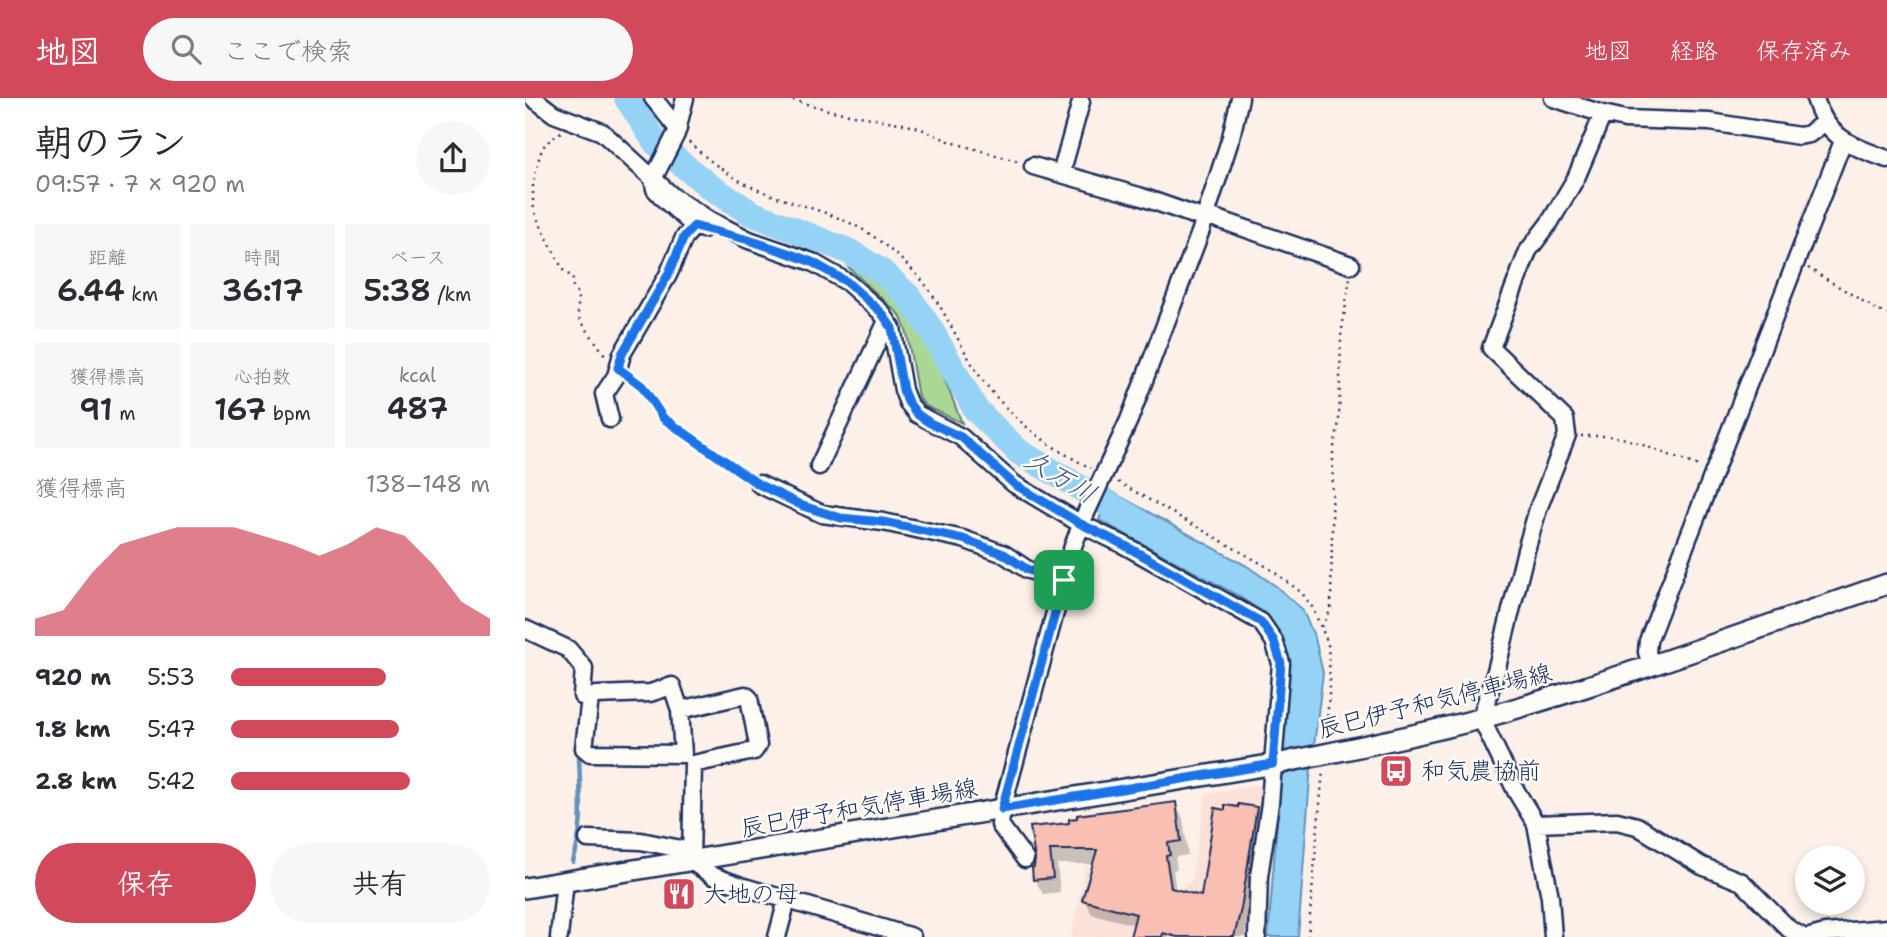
<!DOCTYPE html>
<html lang="ja">
<head>
<meta charset="utf-8">
<style>
  :root { --surface:#fff; --page:#f7f7f7; --text:#2b2b33; --muted:#7c7c81; --accent:#d1495b }
  body { margin:0; font-family:"Shantell Sans","Klee One",sans-serif; background:var(--page); color:var(--text); height:100vh; display:flex; flex-direction:column; font-size:26px; white-space:nowrap }
  * { box-sizing:border-box; margin:0 }
  p { font-size:23px; color:var(--muted) }
  .icon { flex:none; width:38px; height:38px; fill:none; stroke:currentColor; stroke-width:2; stroke-linecap:round; stroke-linejoin:round }
  .map { position:relative; flex:1; overflow:hidden }
  .panel { display:flex; flex-direction:column; background:var(--surface); width:525px }
  .panel>* { flex:none }
  .controls { position:absolute; left:1270px; top:747px; display:grid; gap:14px }
  .controls a { display:grid; place-items:center; width:70px; height:70px; border-radius:50%; background:var(--surface); box-shadow:0 4px 10px #0003; font-size:35px }
  .pin { position:absolute; display:grid; place-items:center; width:60px; height:60px; color:#fff; margin:-30px; border-radius:14px; box-shadow:0 4px 10px #0006 }
  .round { display:grid; place-items:center; flex:none; width:74px; height:74px; border-radius:37px; background:var(--page) }
  .headline { display:flex; align-items:center; justify-content:space-between; height:119px; padding:0 35px }
  h1 { font-size:38px; font-weight:600; line-height:52px }
  .metrics { display:grid; grid-template-columns:repeat(3,1fr); gap:10px; height:119px; padding:7px 35px }
  .metrics div { display:grid; align-content:center; border-radius:0px; background:var(--page); text-align:center }
  .metrics b { font-size:30px; font-weight:600 }
  .metrics small { font-size:19px; font-weight:400 }
  .metrics p { font-size:19px }
  .chart { height:196px; padding:14px 35px }
  .chart p { display:flex; justify-content:space-between }
  .chart svg { width:100%; height:126px; margin-top:7px; fill:var(--accent); opacity:.7 }
  .cta { display:flex; gap:14px; margin-top:auto; padding:14px 35px }
  .cta a { flex:1; height:80px; border-radius:42px; background:var(--accent); color:#fff; font-size:28px; font-weight:600; line-height:80px; text-align:center }
  .cta a+a { background:var(--page); color:var(--text) }
  ul { padding:0 35px; list-style:none; font-size:23px }
  li { display:grid; grid-template-columns:112px 84px 1fr; align-items:center; height:52px }
  li i { height:18px; border-radius:9px; background:var(--accent) }
  header { display:flex; align-items:center; gap:42px; box-sizing:border-box; height:98px; padding:0 35px; background:var(--accent); color:#fff }
  header strong { font-size:33px }
  nav { display:flex; gap:38px; margin-inline-start:auto; font-size:24px }
  .search { width:490px; height:63px; background:var(--page); display:flex; align-items:center; gap:18px; box-sizing:border-box; padding:0 24px; border-radius:38px; color:var(--muted); font-size:26px }
  main { display:flex; flex:1; min-height:0 }
  .map>svg:first-child { display:block }
  .built { fill:#fbe1d8 }
  .green { fill:#abd796; stroke:#63837a; stroke-width:2 }
  .water { fill:#94d3f5; stroke:#6491b9; stroke-width:2 }
  .shadow { fill:#0003 }
  .lines { fill:none; stroke-linecap:round; stroke-linejoin:round }
  .stream { stroke:#6491b9; stroke-width:4.5 }
  .river { stroke:#94d3f5; stroke-width:26 }
  .building { fill:#f9bfb2; stroke:#1b2f5e; stroke-width:2 }
  .minor-casing { stroke:#1b2f5e; stroke-width:21 }
  .major-casing { stroke:#1b2f5e; stroke-width:24 }
  .path { stroke:#1b2f5e; stroke-width:2.5; stroke-dasharray:2 5; stroke-linecap:butt }
  .minor { stroke:#fdfcf7; stroke-width:16 }
  .major { stroke:#fdfcf7; stroke-width:19 }
  .route-casing { stroke:#fff; stroke-width:14 }
  .route { stroke:#1a73e8; stroke-width:9 }
  .labels { text-anchor:middle; dominant-baseline:central; stroke-width:5; stroke-linejoin:round; paint-order:stroke }
  .street-label { font-size:24px; fill:#1b2f5e; stroke:#fdfcf7 }
  .poi-label { font-size:24px; fill:#1b2f5e; stroke:#fdfcf7; text-anchor:start }
  .water-label { font-size:26px; font-style:italic; fill:#395884; stroke:#fdfcf7 }
</style>
</head>
<body>
<header>
<strong>地図</strong>
<div class="search"><svg class="icon" aria-label="search" viewBox="0 0 24 24"><circle cx="10" cy="10" r="6"/><path d="M15 15l6 6"/></svg>ここで検索</div>
<nav><a>地図</a><a>経路</a><a>保存済み</a></nav>
</header>
<main>
<section class="panel">
<div class="headline"><div><h1>朝のラン</h1><p>09:57 · 7 × 920 m</p></div><a class="round"><svg class="icon" aria-label="share" viewBox="0 0 24 24"><path d="M12 15V3M7 8l5-5 5 5M5 13v7h14v-7"/></svg></a></div>
<div class="metrics">
<div><p>距離</p><b>6.44<small> km</small></b></div>
<div><p>時間</p><b>36:17</b></div>
<div><p>ペース</p><b>5:38<small> /km</small></b></div>
</div>
<div class="metrics">
<div><p>獲得標高</p><b>91<small> m</small></b></div>
<div><p>心拍数</p><b>167<small> bpm</small></b></div>
<div><p>kcal</p><b>487</b></div>
</div>
<div class="chart"><p><span>獲得標高</span>138–148 m</p>
<svg viewBox="0 0 160 44" preserveAspectRatio="none"><path d="M0 44V38L10 35L20 22L30 12L40 9L50 6L60 6L70 6L80 9L90 12L100 16L110 12L120 6L130 9L140 19L150 32L160 38V44z"/></svg>
</div>
<ul>
<li><b>920 m</b>5:53<i style="width:60%"></i></li>
<li><b>1.8 km</b>5:47<i style="width:65%"></i></li>
<li><b>2.8 km</b>5:42<i style="width:69%"></i></li>
</ul>
<div class="cta"><a>保存</a><a>共有</a></div>
</section>
<div class="map">
<svg width="1362" height="839" viewBox="0 0 1362 839">
  <rect width="100%" height="100%" fill="#fcf0e9"/>
  <filter id="ink" filterUnits="userSpaceOnUse"><feTurbulence type="fractalNoise" baseFrequency=".0143" numOctaves="2"/><feDisplacementMap in="SourceGraphic" scale="14" xChannelSelector="R" yChannelSelector="G"/><feConvolveMatrix kernelMatrix="1 2 1 2 8 2 1 2 1" color-interpolation-filters="sRGB"/></filter>
  <g filter="url(#ink)">
    <path class="built" d="M740,686L719,839H546L560,769L653,792L666,784L681,696Z"/>
    <path class="green" d="M324,170C389,183 415,272 437,325L401,308L393,299L382,235L375,217Z"/>
    <path class="water" d="M585,393L722,468L752,489L777,511L790,540L798,575L785,680L773,839H743L764,573L759,542L743,518L712,497L574,422Z"/>
    <path class="shadow" d="M650,706L658,720L663,757L650,759L652,771L648,772L651,793L678,800L701,714L731,710L740,725L720,839H607L610,827L567,816L559,802L570,766H532L535,794L518,796L510,782L512,760L546,727Z"/>
    <g class="lines">
      <path class="stream" d="M48,764C61,722 54,693 54,651"/>
      <path class="river" d="M102,0L131,45L184,88L226,115L323,153L357,174L383,198L406,232L451,312L494,354L612,423"/>
    </g>
    <path class="building" d="M651,704L656,743L643,745L645,757L641,758L646,790L676,798L690,710L700,712V707L713,709V706L732,709L716,811L709,839H652L638,835L637,839H605L611,816L557,802L572,752H525L528,780L508,782L507,770L509,769L510,761L505,729L544,725V721L552,720V717Z"/>
    <g class="lines">
      <defs>
        <path id="minor" d="M8,0L29,16L77,34L147,98L186,123L224,142L287,164L322,184L356,214L367,230L378,292L383,305L392,316L436,339L489,386L556,426L599,447L736,524L749,543L756,565L745,705L734,778L732,839
          M128,0L153,31
          M160,0L151,36L128,81L130,91L140,102L169,128L178,131
          M1028,0L1078,16L1100,21L1185,24L1274,38L1284,36L1300,24
          M1290,0C1301,40 1327,48 1362,61
          M508,68L614,98L680,121
          M536,76L556,4
          M681,117L826,167
          M85,321L79,296L91,278L97,256L143,177L159,140L169,128
          M294,368L362,223
          M234,386L297,416L358,424L438,441L479,456L503,472L539,482
          M0,531L43,551L59,570L57,598L65,600L59,650L65,655L158,656L155,612L220,597L224,600L233,647L229,653L168,666L166,763L188,778L216,788L387,839
          M1126,567L1122,554L1123,543L1318,43
          M65,600L71,597L125,595L147,588L155,612
          M1011,726L1092,723L1112,728L1177,768L1217,784L1264,831L1278,839
          M63,741L116,743L166,753
          M500,761L475,727L477,711L548,448L560,417L604,322L676,132L706,39L715,0
          M34,839L40,783
          M252,839L262,802
          M1028,839L1025,799L1011,726L991,693L956,620L971,573L1001,452L1013,411L1042,337L1040,321L966,250L1003,153L1025,124L1051,80L1078,16
          M1285,839L1300,835L1362,830"/>
        <path id="major" d="M0,790L756,665C824,651 891,638 958,620C1095,581 1228,532 1362,486"/>
      </defs>
      <use href="#minor" class="minor-casing"/>
      <use href="#major" class="major-casing"/>
      <path class="path" d="M261,0L307,13L374,25L394,30L426,44L495,64
        M36,34L20,46L15,56L8,86V106L11,118L38,172L48,180L47,187L53,196V219L80,257
        M164,44C183,62 205,79 229,90C272,109 318,114 356,144C369,155 383,167 395,180C421,211 435,251 459,284C488,322 523,349 566,370
        M1283,170L1354,213L1362,216
        M106,279L123,295L126,304L138,320L222,378
        M1056,338H1084L1102,341L1176,369
        M593,384L744,470L777,495L787,509L803,545L805,583L801,637
        M797,529L806,511L808,354L814,324L816,238L825,180
        M783,839L798,672"/>
      <use href="#minor" class="minor"/>
      <use href="#major" class="major"/>
    </g>
  </g>
  <g class="lines" filter="url(#ink)">
    <defs>
      <path id="route" d="M169,128L224,142L263,155L287,164L322,184L356,214L367,230L378,292L383,304L392,316L405,325L436,339L489,386L556,426L599,447L736,524L749,543L756,565L748,666L477,711L539,482L503,472L479,456L438,441L358,424L316,420L278,408L233,386L138,320L117,288L93,270L97,256L143,177L159,139Z"/>
    </defs>
    <use href="#route" class="route-casing"/>
    <use href="#route" class="route"/>
  </g>
  <defs>
    <symbol id="bus-square" viewBox="-11 -11 22 22"><rect x="-9" y="-9" width="18" height="18" rx="4" fill="#d1495b" stroke="#fdfcf7"/><path d="M-5-6H5V4H4V6H2V4H-2V6H-4V4H-5ZM-3.5-4V0h7V-4ZM-3.5 1.2v1.5H-2V1.2ZM2 1.2v1.5H3.5V1.2Z" fill="#fff"/></symbol>
    <symbol id="restaurant-square" viewBox="-11 -11 22 22"><rect x="-9" y="-9" width="18" height="18" rx="4" fill="#d1495b" stroke="#fdfcf7"/><path d="M-5-6h1v4h1v-4h1v4h1v-4h1v5L-1.5 .5V6h-2V.5L-5-1ZM5-6V6H3V1.5H1.5Q1.5-4 5-6Z" fill="#fff"/></symbol>
  </defs>
  <g fill-rule="evenodd">
    <use href="#bus-square" x="852" y="654" width="38" height="38"/>
    <use href="#restaurant-square" x="135" y="777" width="38" height="38"/>
  </g>
  <g class="labels">
    <g class="street-label">
      <text transform="translate(910 603) rotate(-14)">辰巳伊予和気停車場線</text>
      <text transform="translate(334 710) rotate(-10)">辰巳伊予和気停車場線</text>
    </g>
    <g class="poi-label">
      <text x="896" y="673">和気農協前</text>
      <text x="178" y="796">大地の母</text>
    </g>
    <g class="water-label">
      <text transform="translate(536 378) rotate(31)">久万川</text>
    </g>
  </g>
</svg>
<div class="controls">
<a><svg class="icon" aria-label="layers" viewBox="0 0 24 24"><path d="M12 4l9 5-9 5-9-5zM3 14l9 5 9-5"/></svg></a>
</div>
<div class="pin" style="left:539px;top:482px;background:#1e9e55"><svg class="icon" aria-label="arrive" viewBox="0 0 24 24"><path d="M6 21V4h12l-3 4 3 4H6"/></svg></div>
</div>
</main>
</body>
</html>
